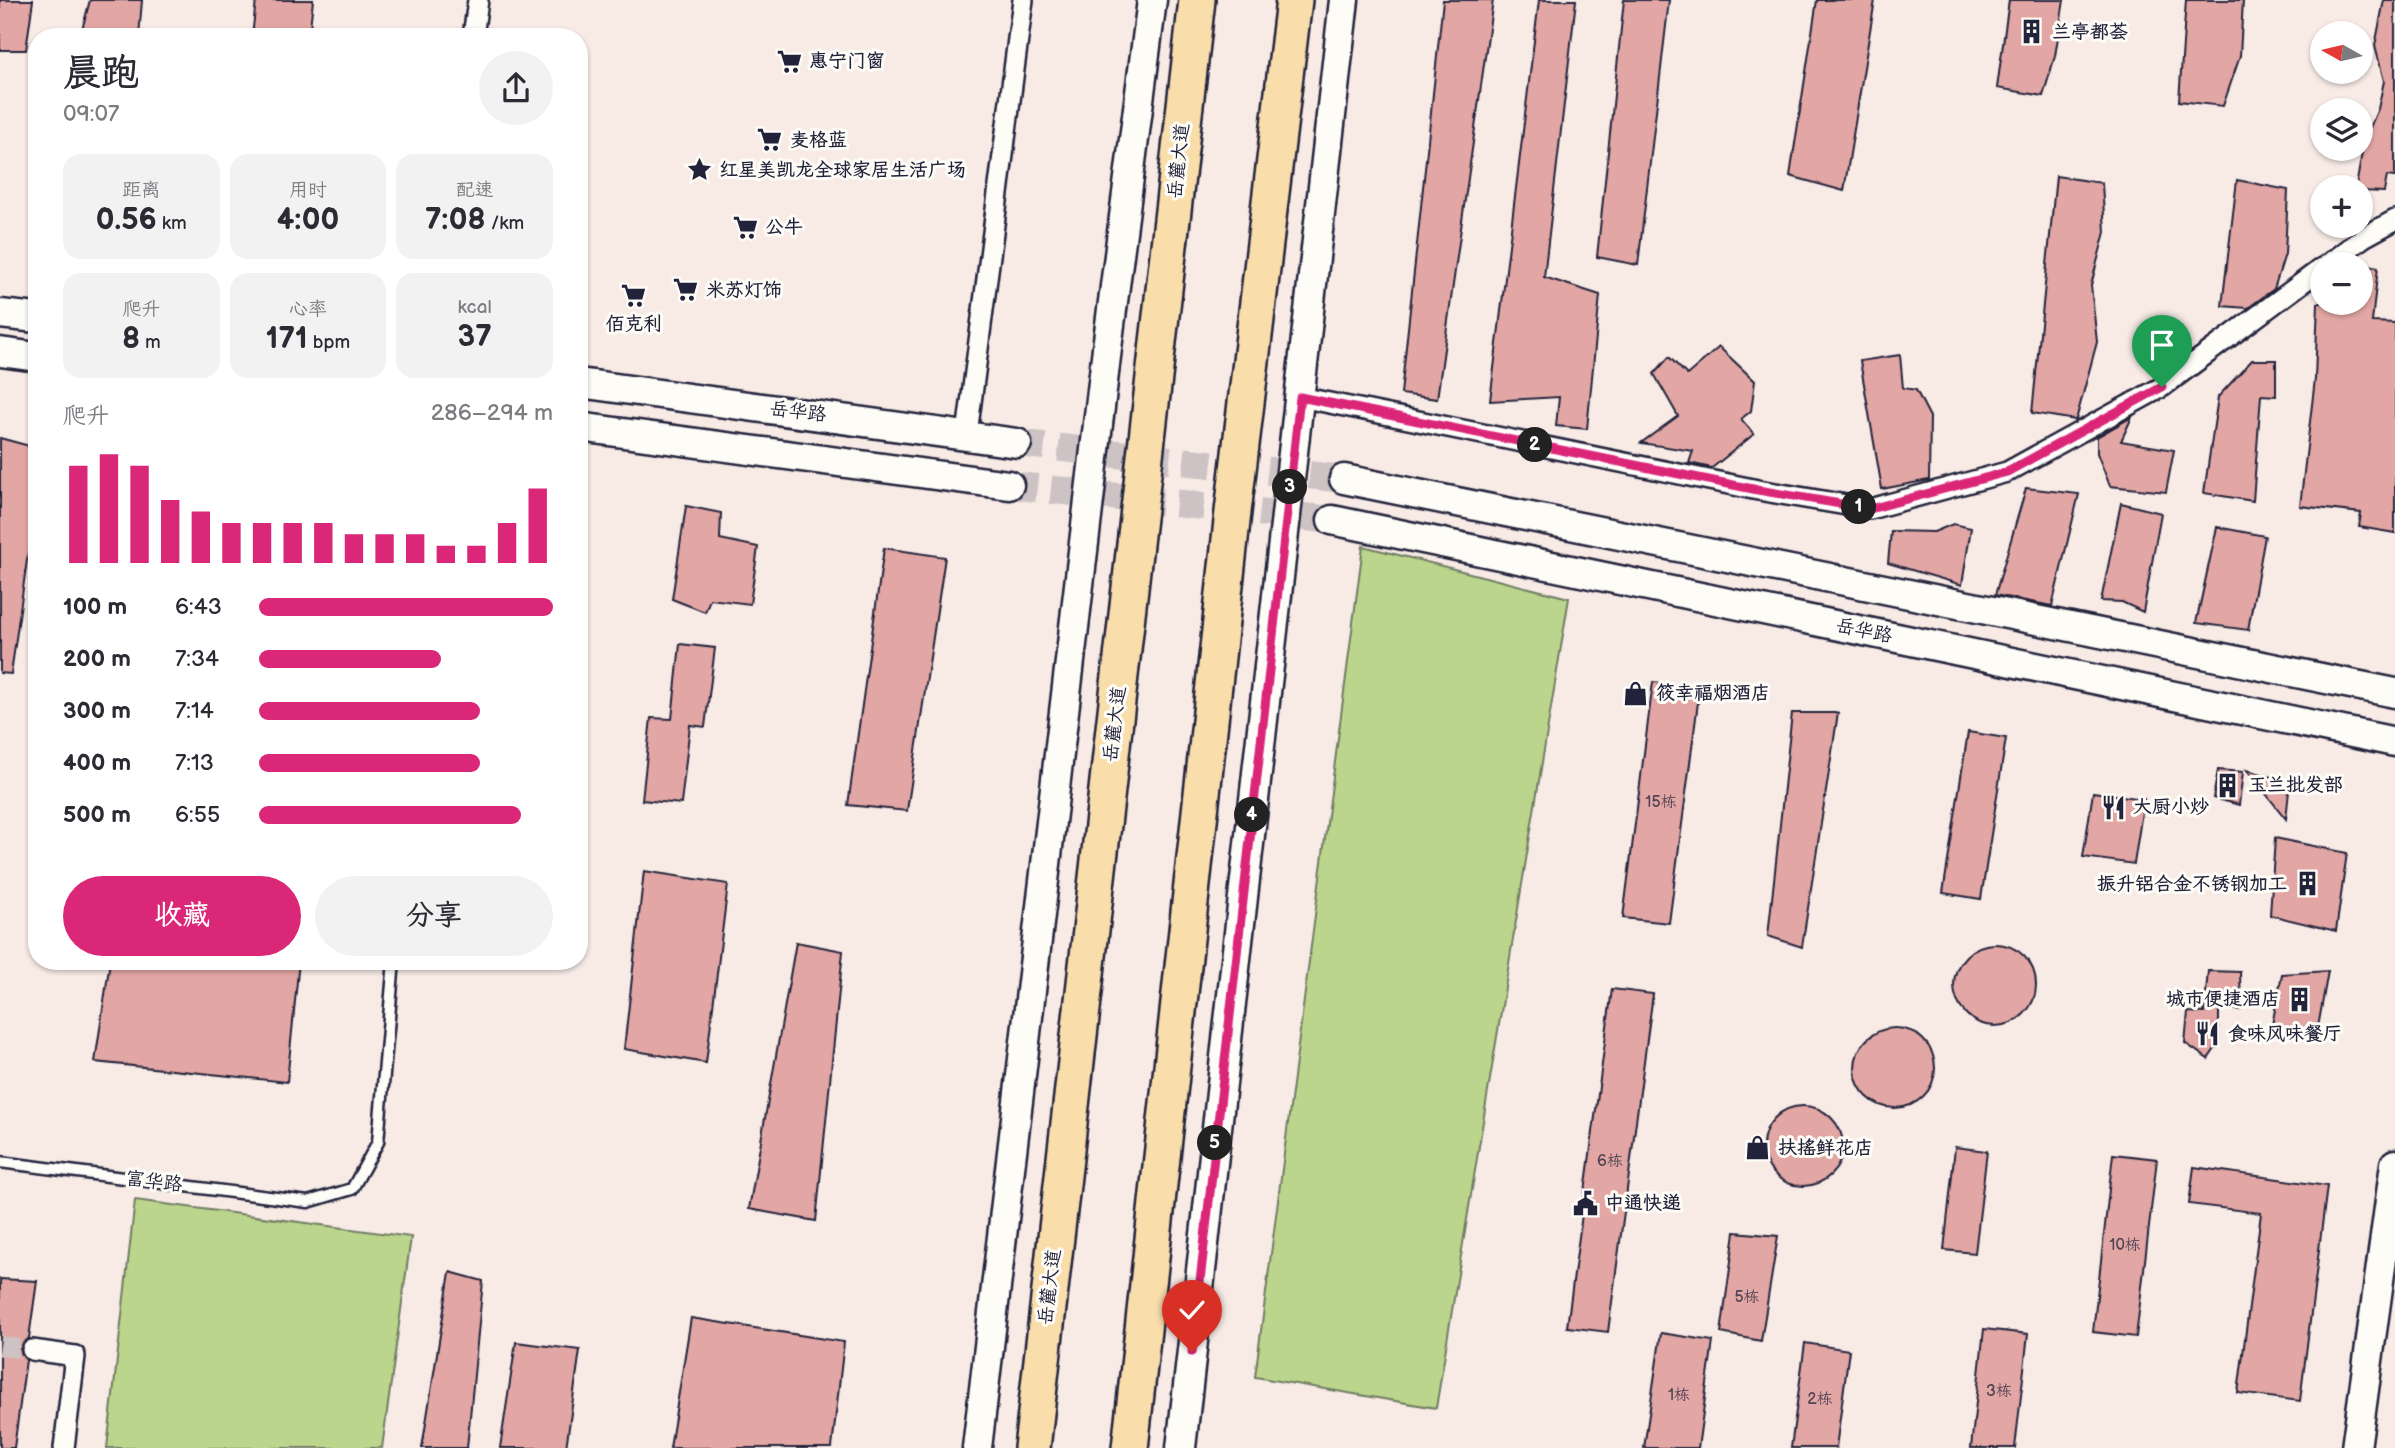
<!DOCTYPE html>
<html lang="zh">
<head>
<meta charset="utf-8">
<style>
  :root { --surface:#fff; --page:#f2f2f3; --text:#2b2b33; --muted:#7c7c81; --accent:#db2777 }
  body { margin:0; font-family:"Balsamiq Sans","LXGW WenKai TC",sans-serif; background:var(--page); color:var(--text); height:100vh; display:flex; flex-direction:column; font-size:26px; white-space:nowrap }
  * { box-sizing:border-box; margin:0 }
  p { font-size:23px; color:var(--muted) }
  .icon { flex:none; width:38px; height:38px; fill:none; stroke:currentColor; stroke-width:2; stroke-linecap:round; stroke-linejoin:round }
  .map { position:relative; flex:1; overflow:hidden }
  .side { position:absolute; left:28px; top:28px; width:560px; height:942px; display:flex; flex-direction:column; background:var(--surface); border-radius:28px; box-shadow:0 2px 5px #0004 }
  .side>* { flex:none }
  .needle { width:46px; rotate:278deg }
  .buttons { position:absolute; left:2310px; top:21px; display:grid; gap:14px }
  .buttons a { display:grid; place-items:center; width:63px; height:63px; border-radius:50%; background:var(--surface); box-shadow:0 2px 5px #0004; font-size:35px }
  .pin { position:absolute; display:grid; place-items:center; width:60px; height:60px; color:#fff; margin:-72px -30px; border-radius:50% 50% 50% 0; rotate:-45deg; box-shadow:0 0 7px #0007 }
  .pin .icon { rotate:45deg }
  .km { position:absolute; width:35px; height:35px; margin:-18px; border-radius:50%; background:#222; color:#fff; font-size:19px; line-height:35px; text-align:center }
  .round { display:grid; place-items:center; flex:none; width:74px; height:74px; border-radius:37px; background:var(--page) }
  .overview { display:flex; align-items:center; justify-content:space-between; height:119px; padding:0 35px }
  h1 { font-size:38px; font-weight:700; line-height:52px }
  .stats { display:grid; grid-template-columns:repeat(3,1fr); gap:10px; height:119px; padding:7px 35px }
  .stats div { display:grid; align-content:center; border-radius:18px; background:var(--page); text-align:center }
  .stats b { font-size:30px; font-weight:700 }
  .stats small { font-size:19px; font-weight:400 }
  .stats p { font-size:19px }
  .chart { height:196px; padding:14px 35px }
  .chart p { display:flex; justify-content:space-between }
  .chart svg { width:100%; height:126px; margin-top:7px; stroke:var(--accent); stroke-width:6 }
  .button { display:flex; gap:14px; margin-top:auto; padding:14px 35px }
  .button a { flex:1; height:80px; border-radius:42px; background:var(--accent); color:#fff; font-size:28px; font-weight:700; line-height:80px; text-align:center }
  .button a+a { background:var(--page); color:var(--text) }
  ul { padding:0 35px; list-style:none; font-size:23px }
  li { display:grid; grid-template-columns:112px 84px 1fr; align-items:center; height:52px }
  li i { height:18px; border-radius:9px; background:var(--accent) }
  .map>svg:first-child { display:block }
  .green { fill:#bcd58c; stroke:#6f7c64; stroke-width:2 }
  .building { fill:#e2a7a4; stroke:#22223b; stroke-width:2 }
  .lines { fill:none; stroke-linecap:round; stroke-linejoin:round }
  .street-tunnel { stroke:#cdc3c4; stroke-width:19; stroke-dasharray:19 10; stroke-linecap:butt }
  .secondary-tunnel { stroke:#cdc3c4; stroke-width:28; stroke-dasharray:28 14; stroke-linecap:butt }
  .lane-casing { stroke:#22223b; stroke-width:15 }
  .street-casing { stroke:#22223b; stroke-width:24 }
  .secondary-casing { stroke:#22223b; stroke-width:33 }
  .highway-casing { stroke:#22223b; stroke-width:40 }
  .lane { stroke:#fdfcf7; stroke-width:10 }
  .street { stroke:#fdfcf7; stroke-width:19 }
  .secondary { stroke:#fdfcf7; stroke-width:28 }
  .highway { stroke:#f9deab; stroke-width:35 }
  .route-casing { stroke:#fff; stroke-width:14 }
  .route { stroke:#db2777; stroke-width:9 }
  .labels { text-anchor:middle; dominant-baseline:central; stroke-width:6; stroke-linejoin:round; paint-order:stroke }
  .number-label { font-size:16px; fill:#524355 }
  .poi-label { font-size:19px; font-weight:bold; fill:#22223b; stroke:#fdfcf7; text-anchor:start }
  .street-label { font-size:19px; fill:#22223b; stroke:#fdfcf7 }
</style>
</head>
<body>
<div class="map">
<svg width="2395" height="1448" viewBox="0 0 2395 1448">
  <rect width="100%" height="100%" fill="#f8ebe6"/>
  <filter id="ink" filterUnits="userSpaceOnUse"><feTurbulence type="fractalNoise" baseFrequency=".0143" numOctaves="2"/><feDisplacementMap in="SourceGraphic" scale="14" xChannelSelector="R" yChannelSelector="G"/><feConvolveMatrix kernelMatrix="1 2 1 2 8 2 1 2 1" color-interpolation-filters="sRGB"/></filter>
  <g filter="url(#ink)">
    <path class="green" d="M1363,546L1569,598L1436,1408L1255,1377Z
      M135,1200L411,1237L382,1448H107Z"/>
    <path class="building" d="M0,0H33L26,50H0Z
      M90,0H142L139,37H80Z
      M256,0H313L309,37H252Z
      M1443,0H1493L1437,399L1401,394Z
      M1539,0H1576L1544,277L1600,295L1587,429L1556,426L1559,397L1490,401Z
      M1624,0H1669L1638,265L1597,257Z
      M1817,0H1875L1844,191L1790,176Z
      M2009,0H2064L2055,56L2043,96L1997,88Z
      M2186,0H2243L2240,56L2223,106L2179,101Z
      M2384,0H2395V177L2387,176L2384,192L2361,191V187H2356L2364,141L2378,109L2384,81L2375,46Z
      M2056,176L2102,183L2105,232L2091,285L2097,342L2076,420L2032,413Z
      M2237,180L2288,190L2285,254L2274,289L2248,308L2222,306Z
      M2361,266L2378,267L2372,322L2395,323V533L2359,527L2361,513L2300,506L2315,379L2318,303H2361Z
      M1719,347L1755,381L1751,411L1741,419L1754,434L1712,468L1689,463L1693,451L1641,443L1678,416L1654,374L1669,357L1687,375Z
      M1900,355L1903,388L1916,390L1930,417L1929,480L1882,489L1860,361Z
      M2252,360H2276V396L2261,395L2253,501L2204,493L2218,397Z
      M2132,417L2121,441L2174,450L2166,492L2110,486L2097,453V437Z
      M0,438L37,448V554L28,553L11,674L0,673Z
      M2026,488L2079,494L2052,606L1995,595Z
      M2121,503L2161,513L2143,612L2122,602L2101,601Z
      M686,506L721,513L720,539L758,547L750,604L710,599L705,612L672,599Z
      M1953,524L1971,528L1962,585L1888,563L1891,531L1934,532Z
      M2217,527L2265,536L2248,630L2196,623Z
      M884,548L945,557L907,811L848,805Z
      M680,644L715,648L705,727L690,725L681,804L642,800L651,718L672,719Z
      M1653,682L1700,687L1669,923L1623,918Z
      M1792,713H1838L1802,947L1768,936Z
      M1968,732L2006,738L1981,899L1943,893Z
      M2218,770L2243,772L2239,805L2213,798Z
      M2247,770L2290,782L2286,819Z
      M2093,792L2144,799L2134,864L2083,857Z
      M2275,838L2347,853L2336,931L2270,915Z
      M644,871L728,884L706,1063L624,1049Z
      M796,942L843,951L816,1221L749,1209Z
      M1954 985a41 41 0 1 1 82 0a41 41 0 1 1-82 0Z
      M110,961H299L287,1082L95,1062Z
      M2208,971L2240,972L2241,1010L2219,1008V1043L2208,1059L2185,1043L2188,1012L2204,1013Z
      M2328,971L2317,1033L2272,1025L2282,974Z
      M1612,989L1653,994L1608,1332L1567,1327Z
      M1855 1068a40 40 0 1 1 80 0a40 40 0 1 1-80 0Z
      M1763 1146a40 40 0 1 1 80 0a40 40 0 1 1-80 0Z
      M1955,1147L1987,1151L1975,1253L1944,1250Z
      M2113,1154L2157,1159L2136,1337L2093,1332Z
      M2194,1167L2327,1186L2300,1401L2238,1393L2261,1213L2189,1204Z
      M1735,1232L1778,1236L1761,1341L1721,1333Z
      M450,1272L483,1281L467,1448H422Z
      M0,1279L37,1281L29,1338L20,1349L26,1360L14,1448H0Z
      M691,1318L844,1342L832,1448H670Z
      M1984,1329L2028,1334L2015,1448H1971Z
      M1661,1333L1713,1341L1698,1448H1644Z
      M516,1342L580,1350L566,1448H500Z
      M1805,1343L1849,1350L1836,1448H1791Z"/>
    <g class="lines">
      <path class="street-tunnel" d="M0,1346L32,1350"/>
      <path class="secondary-tunnel" d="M1017,443L1344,479
        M1009,485L1332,520"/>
      <defs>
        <path id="lane" d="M0,1162L308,1202L352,1189L378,1142L394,961"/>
        <path id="street" d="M473,37L478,0
          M2328,264L2364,237L2395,220
          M1300,397L1758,490L1870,509L2007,472L2162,387L2322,268
          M967,434L1023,0
          M32,1350L75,1356L64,1448"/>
        <path id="secondary" d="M0,314L37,318
          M0,352L37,357
          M579,383L1017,443
          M579,427L1009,485
          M1344,479L2395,693
          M1332,520L2395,742
          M977,1448L1107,348L1152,0
          M1181,1448L1344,0
          M2356,1448L2395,1164"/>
        <path id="highway" d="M1032,1448L1197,0
          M1130,1448L1233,512L1294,0"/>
      </defs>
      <use href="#lane" class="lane-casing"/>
      <use href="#street" class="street-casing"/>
      <use href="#secondary" class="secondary-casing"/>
      <use href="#highway" class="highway-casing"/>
      <use href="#lane" class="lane"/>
      <use href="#street" class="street"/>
      <use href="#secondary" class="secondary"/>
      <use href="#highway" class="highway"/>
    </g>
  </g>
  <g class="lines" filter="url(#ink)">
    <defs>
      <path id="route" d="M1192,1352L1300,397L1758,490L1870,509L2007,472L2162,387"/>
    </defs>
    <use href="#route" class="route-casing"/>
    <use href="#route" class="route"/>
  </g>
  <defs>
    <symbol id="building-bare" viewBox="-9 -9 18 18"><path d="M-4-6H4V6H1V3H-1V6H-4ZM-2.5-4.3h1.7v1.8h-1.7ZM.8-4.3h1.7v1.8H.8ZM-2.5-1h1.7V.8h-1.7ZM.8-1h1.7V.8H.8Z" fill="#22223b" stroke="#fdfcf7" stroke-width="2.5" paint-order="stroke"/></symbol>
    <symbol id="supermarket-bare" viewBox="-9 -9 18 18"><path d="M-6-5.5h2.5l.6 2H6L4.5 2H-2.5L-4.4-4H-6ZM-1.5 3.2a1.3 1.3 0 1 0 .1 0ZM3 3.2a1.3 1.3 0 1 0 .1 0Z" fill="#22223b" stroke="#fdfcf7" stroke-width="2.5" paint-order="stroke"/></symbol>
    <symbol id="sight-bare" viewBox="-9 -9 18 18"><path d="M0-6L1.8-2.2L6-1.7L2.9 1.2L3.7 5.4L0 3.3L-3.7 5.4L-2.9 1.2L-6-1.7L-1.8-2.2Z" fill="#22223b" stroke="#fdfcf7" stroke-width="2.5" paint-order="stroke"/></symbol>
    <symbol id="shop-bare" viewBox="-9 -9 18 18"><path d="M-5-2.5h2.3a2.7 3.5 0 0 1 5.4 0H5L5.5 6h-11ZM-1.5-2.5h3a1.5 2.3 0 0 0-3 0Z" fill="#22223b" stroke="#fdfcf7" stroke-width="2.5" paint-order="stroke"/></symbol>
    <symbol id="restaurant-bare" viewBox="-9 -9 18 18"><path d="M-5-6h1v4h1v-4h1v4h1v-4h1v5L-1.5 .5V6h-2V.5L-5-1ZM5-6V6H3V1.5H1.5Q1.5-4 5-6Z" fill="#22223b" stroke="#fdfcf7" stroke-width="2.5" paint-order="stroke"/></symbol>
    <symbol id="civic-bare" viewBox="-9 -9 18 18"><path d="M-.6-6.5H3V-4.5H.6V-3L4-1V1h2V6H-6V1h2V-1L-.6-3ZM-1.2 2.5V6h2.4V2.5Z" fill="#22223b" stroke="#fdfcf7" stroke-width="2.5" paint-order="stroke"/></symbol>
  </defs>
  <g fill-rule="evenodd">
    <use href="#building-bare" x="2014" y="14" width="35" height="35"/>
    <use href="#supermarket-bare" x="772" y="44" width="35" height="35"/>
    <use href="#supermarket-bare" x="752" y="122" width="35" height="35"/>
    <use href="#sight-bare" x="682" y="152" width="35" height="35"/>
    <use href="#supermarket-bare" x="728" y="210" width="35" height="35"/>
    <use href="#supermarket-bare" x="668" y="272" width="35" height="35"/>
    <use href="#supermarket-bare" x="616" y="278" width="35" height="35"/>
    <use href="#shop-bare" x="1618" y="676" width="35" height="35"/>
    <use href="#building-bare" x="2210" y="768" width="35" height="35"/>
    <use href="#restaurant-bare" x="2096" y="790" width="35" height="35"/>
    <use href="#building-bare" x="2290" y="866" width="35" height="35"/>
    <use href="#building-bare" x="2282" y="982" width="35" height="35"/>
    <use href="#restaurant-bare" x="2190" y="1016" width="35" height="35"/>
    <use href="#shop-bare" x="1740" y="1130" width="35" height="35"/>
    <use href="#civic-bare" x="1568" y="1186" width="35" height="35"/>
  </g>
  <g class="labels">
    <g class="number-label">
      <text x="1661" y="802">15栋</text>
      <text x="1610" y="1161">6栋</text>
      <text x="2125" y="1245">10栋</text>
      <text x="1747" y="1297">5栋</text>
      <text x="1999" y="1391">3栋</text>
      <text x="1679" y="1395">1栋</text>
      <text x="1820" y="1399">2栋</text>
    </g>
    <g class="poi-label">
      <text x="2052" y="32">兰亭都荟</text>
      <text x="809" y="61">惠宁门窗</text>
      <text x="790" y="140">麦格蓝</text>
      <text x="719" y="170">红星美凯龙全球家居生活广场</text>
      <text x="765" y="227">公牛</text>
      <text x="706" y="290">米苏灯饰</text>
      <text x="634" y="324" text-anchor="middle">佰克利</text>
      <text x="1656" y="693">筱幸福烟酒店</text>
      <text x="2248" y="785">玉兰批发部</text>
      <text x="2133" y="807">大厨小炒</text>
      <text x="2287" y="884" text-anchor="end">振升铝合金不锈钢加工</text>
      <text x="2280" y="999" text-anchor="end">城市便捷酒店</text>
      <text x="2228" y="1034">食味风味餐厅</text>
      <text x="1778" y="1148">扶摇鲜花店</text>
      <text x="1605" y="1203">中通快递</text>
    </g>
    <g class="street-label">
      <text transform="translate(1179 161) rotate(-84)">岳麓大道</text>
      <text transform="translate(798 412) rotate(7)">岳华路</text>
      <text transform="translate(1864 631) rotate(12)">岳华路</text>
      <text transform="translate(1115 724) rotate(-83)">岳麓大道</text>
      <text transform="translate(154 1182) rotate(7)">富华路</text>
      <text transform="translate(1050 1287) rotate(-83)">岳麓大道</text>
    </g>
  </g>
</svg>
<div class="buttons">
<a><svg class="needle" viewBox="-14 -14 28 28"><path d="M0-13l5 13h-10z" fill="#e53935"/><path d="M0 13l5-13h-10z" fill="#7c7c81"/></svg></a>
<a><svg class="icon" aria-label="layers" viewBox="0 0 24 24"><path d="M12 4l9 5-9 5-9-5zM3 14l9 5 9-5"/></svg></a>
<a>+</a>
<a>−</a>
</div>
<div class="pin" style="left:2162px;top:387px;background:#1e9e55"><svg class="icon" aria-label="arrive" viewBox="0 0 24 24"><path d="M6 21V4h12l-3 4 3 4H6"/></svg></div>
<div class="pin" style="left:1192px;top:1352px;background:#d93025"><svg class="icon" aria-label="check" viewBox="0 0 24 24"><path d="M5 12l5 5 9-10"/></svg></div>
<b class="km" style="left:1859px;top:507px">1</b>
<b class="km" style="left:1535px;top:445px">2</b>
<b class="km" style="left:1290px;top:487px">3</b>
<b class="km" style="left:1252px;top:815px">4</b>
<b class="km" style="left:1215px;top:1143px">5</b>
<section class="side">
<div class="overview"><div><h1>晨跑</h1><p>09:07</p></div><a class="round"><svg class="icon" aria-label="share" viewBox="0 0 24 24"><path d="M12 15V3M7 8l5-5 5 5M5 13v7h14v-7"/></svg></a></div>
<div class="stats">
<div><p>距离</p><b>0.56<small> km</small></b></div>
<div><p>用时</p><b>4:00</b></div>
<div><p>配速</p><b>7:08<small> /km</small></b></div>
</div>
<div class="stats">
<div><p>爬升</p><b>8<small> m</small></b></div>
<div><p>心率</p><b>171<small> bpm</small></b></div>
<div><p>kcal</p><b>37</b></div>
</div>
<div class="chart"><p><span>爬升</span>286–294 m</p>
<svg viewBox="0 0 160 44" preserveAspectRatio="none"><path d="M5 44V10M15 44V6M25 44V10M35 44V22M45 44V26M55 44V30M65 44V30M75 44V30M85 44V30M95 44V34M105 44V34M115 44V34M125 44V38M135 44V38M145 44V30M155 44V18"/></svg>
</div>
<ul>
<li><b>100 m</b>6:43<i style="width:100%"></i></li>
<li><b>200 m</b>7:34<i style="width:62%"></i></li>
<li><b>300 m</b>7:14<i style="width:75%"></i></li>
<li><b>400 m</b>7:13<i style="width:75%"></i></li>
<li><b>500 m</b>6:55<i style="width:89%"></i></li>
</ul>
<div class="button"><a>收藏</a><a>分享</a></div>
</section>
</div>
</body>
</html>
